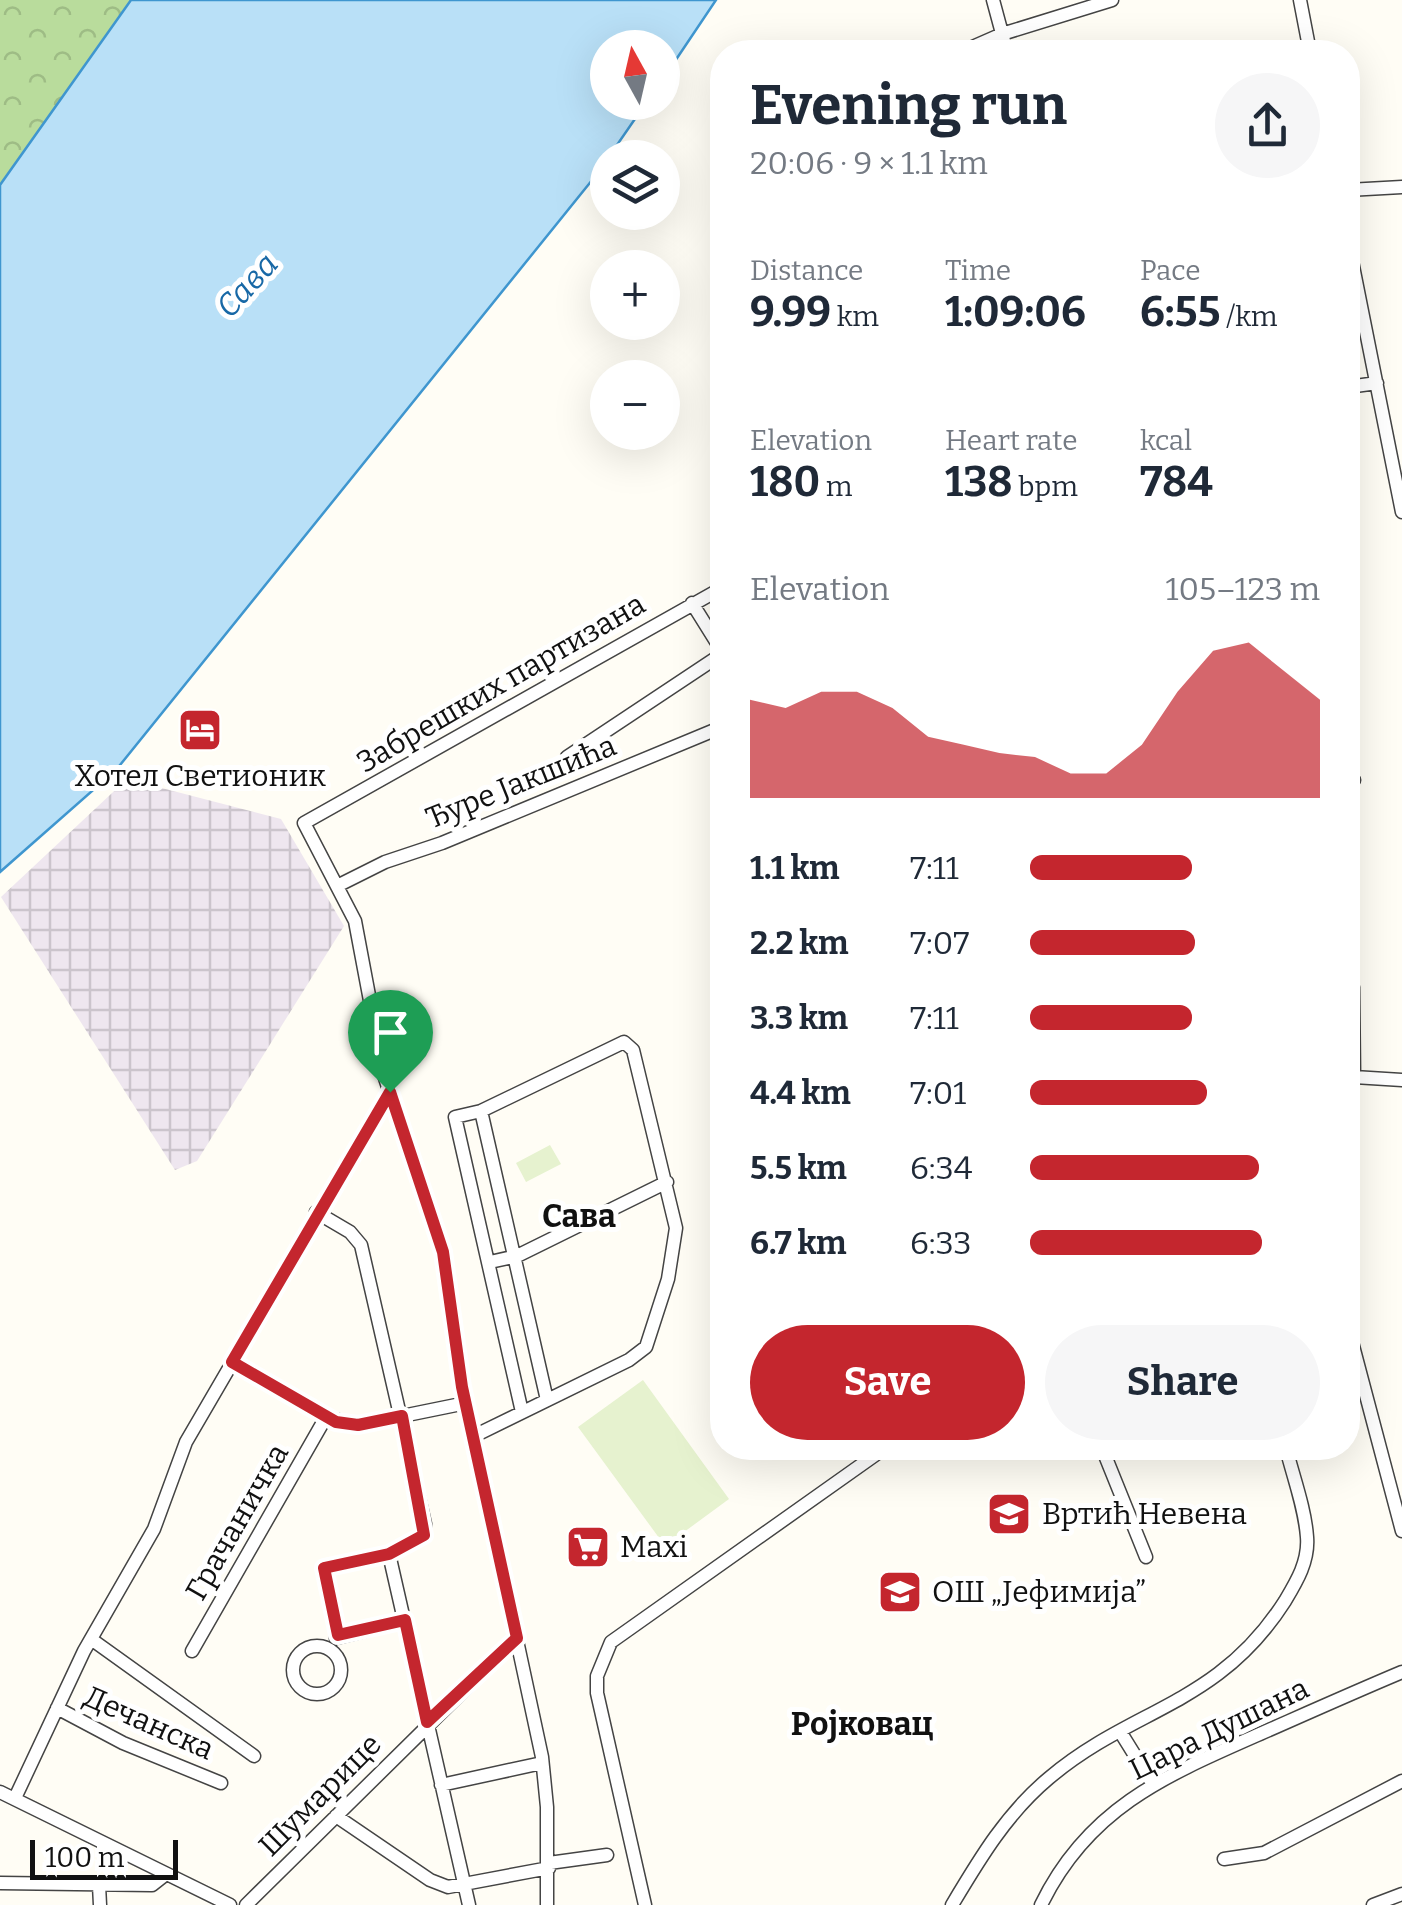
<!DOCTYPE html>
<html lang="en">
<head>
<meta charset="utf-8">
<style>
  :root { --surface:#fff; --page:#f6f6f7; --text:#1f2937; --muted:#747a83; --accent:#c4262e }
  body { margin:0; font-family:Bitter,serif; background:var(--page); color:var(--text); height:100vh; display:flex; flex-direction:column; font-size:38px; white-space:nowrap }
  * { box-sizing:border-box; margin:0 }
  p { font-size:32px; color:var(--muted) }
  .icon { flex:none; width:55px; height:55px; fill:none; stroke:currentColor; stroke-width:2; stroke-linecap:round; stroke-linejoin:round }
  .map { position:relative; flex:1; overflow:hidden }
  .details { position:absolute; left:710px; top:40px; width:650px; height:1420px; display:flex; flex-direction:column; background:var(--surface); border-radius:40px; box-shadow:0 10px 40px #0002 }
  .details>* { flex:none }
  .needle { width:65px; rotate:352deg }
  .controls { position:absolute; left:590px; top:30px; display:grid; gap:20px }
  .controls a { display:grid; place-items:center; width:90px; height:90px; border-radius:50%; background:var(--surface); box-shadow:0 10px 40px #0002; font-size:50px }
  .scale { position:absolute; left:30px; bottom:25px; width:148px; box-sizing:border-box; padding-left:10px; border:5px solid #111; border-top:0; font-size:28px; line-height:35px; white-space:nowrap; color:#111; -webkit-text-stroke:8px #fff; paint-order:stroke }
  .pin { position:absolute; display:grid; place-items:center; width:85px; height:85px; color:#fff; margin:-102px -42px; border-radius:50% 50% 50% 0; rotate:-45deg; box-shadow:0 0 10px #0007 }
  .pin .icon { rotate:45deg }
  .round { display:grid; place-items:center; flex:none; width:105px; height:105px; border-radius:52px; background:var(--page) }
  .headline { display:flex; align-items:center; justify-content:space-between; height:170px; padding:0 40px }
  h1 { font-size:55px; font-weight:700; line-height:75px }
  .figures { display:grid; grid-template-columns:repeat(3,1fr); gap:15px; height:170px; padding:10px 40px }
  .figures div { display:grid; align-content:center }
  .figures b { font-size:42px; font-weight:700 }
  .figures small { font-size:28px; font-weight:400 }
  .figures p { font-size:28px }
  .chart { height:280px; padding:20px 40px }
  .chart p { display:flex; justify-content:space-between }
  .chart svg { width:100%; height:180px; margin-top:10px; fill:var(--accent); opacity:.7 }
  .primary-button { display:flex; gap:20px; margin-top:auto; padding:20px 40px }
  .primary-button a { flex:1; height:115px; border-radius:60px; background:var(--accent); color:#fff; font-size:40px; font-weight:700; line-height:115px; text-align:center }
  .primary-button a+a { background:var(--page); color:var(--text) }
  ul { padding:0 40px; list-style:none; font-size:32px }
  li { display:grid; grid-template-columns:160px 120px 1fr; align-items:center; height:75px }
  li i { height:25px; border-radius:12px; background:var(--accent) }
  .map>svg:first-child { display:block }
  .industrial { fill:url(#industrial-grid) }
  .forest { fill:url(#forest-crowns) }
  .pitch { fill:#e6f2cf }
  .water { fill:#b9e0f7; stroke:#3f96cf; stroke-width:2.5 }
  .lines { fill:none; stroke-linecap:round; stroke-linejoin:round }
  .minor-casing { stroke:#444; stroke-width:15 }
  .minor { stroke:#fff; stroke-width:12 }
  .route-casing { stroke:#fff; stroke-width:20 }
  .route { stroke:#c4262e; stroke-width:12 }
  .labels { text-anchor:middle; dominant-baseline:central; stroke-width:10; stroke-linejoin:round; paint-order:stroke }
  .street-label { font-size:30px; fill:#111; stroke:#fff }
  .poi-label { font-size:30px; fill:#111; stroke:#fff; text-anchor:start }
  .water-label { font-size:32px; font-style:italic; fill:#1768a6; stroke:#fff }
  .neighbourhood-label { font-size:32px; font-weight:bold; fill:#111; stroke:#fff }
</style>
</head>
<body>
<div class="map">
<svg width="1402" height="1905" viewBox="0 0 1402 1905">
  <defs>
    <pattern id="industrial-grid" width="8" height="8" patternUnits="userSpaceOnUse" patternTransform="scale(2.5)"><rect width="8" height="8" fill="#eee6ef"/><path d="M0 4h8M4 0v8" fill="none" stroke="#cbc4cc"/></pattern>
    <pattern id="forest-crowns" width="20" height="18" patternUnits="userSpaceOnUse" patternTransform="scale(2.5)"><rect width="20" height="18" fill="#b9dc9c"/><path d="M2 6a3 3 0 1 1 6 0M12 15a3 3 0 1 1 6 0" fill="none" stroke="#9ebc85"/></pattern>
  </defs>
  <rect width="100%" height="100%" fill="#fffdf5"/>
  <path class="industrial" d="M127,779L281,819L344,926L197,1161L175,1170L1,897Z"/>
  <path class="forest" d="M0,0H131L0,185Z"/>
  <path class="pitch" d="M550,1145L561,1164L526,1182L516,1163Z
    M643,1380L729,1499L665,1546L578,1427Z"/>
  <path class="water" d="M131,0H716L663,79L662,48H608V102L646,103L597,174L116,770L0,872V185Z"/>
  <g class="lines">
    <defs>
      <path id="minor" d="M993,0L1007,52
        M1300,0L1310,52
        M961,52L1002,34L1112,0
        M1348,190L1402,187
        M1348,241L1402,512
        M1348,387L1377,383
        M692,603L722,651
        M1348,748H1350
        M567,757L722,654
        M1348,780H1354
        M339,885L385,862L442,843L722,727
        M1353,987L1354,1077L1402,1080
        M481,1111L547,1400
        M316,1212L350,1232L361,1245L425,1524L424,1535L389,1554L324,1568L338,1635
        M490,1262L517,1256L667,1182
        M1348,1327L1402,1531
        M232,1362L326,1417
        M474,1436L629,1360L646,1347L668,1279L676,1228L633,1050L624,1042L481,1111L455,1117L522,1412
        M1102,1448L1146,1557
        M389,1554L469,1905
        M336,1638L405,1621
        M91,1639L254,1756
        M293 1670a24 24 0 1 1 48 0a24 24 0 1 1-48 0Z
        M192,1651L326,1417L358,1425L466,1403
        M57,1708L123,1743L221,1783
        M1121,1733L1152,1783
        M441,1785L542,1763
        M0,1792L230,1905
        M15,1798L84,1651L154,1529L186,1442L390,1092
        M336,1816L430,1880L448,1887L549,1868
        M1224,1859L1264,1853L1402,1781
        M549,1863L607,1855
        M0,1883L152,1885L166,1874
        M99,1885L100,1905
        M246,1905L517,1638
        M547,1905V1807L542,1757L466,1403L443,1251L384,1075L355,921L304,823L722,588
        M645,1905L597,1693V1676L611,1642L885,1448
        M952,1905C980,1858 1007,1813 1049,1778C1133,1707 1218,1706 1285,1601C1297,1581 1309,1561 1307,1537C1305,1508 1293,1476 1286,1448
        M1041,1905C1087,1810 1162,1777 1253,1737C1303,1715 1352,1693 1402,1672
        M1373,1905L1402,1894"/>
    </defs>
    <use href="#minor" class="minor-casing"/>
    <use href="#minor" class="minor"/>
  </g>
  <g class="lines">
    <defs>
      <path id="route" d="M390,1092L443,1252L462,1387L517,1638L427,1722L405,1620L338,1635L324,1568L389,1554L424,1535L402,1416L358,1425L336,1422L232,1362Z"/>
    </defs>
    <use href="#route" class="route-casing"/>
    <use href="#route" class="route"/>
  </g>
  <defs>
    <symbol id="hotel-square" viewBox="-11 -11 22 22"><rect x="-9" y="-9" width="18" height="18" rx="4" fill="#c4262e" stroke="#fff"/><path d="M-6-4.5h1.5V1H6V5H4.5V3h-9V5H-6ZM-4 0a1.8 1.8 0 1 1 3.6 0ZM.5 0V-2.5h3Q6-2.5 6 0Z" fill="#fff"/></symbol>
    <symbol id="school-square" viewBox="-11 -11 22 22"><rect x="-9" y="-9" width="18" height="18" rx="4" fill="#c4262e" stroke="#fff"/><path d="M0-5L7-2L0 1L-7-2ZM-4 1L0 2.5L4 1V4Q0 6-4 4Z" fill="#fff"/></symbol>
    <symbol id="supermarket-square" viewBox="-11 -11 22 22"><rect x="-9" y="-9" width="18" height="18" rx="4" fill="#c4262e" stroke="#fff"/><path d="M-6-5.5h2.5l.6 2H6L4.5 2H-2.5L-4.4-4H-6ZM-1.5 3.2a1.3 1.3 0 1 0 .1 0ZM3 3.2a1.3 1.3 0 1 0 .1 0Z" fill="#fff"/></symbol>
  </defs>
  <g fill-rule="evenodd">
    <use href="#hotel-square" x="175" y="705" width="50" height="50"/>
    <use href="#school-square" x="984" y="1489" width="50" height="50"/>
    <use href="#supermarket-square" x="563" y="1522" width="50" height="50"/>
    <use href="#school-square" x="875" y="1567" width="50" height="50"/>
  </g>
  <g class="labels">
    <g class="street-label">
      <text transform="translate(501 683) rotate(-30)">Забрешких партизана</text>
      <text transform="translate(521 782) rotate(-22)">Ђуре Јакшића</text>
      <text transform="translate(237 1522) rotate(-60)">Грачаничка</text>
      <text transform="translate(149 1723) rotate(24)">Дечанска</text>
      <text transform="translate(1219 1729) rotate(-26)">Цара Душана</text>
      <text transform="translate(320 1795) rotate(-45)">Шумарице</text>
    </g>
    <g class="poi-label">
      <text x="200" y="776" text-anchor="middle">Хотел Светионик</text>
      <text x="1042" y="1514">Вртић Невена</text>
      <text x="620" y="1547">Maxi</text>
      <text x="932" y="1592">ОШ „Јефимија”</text>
    </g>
    <g class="water-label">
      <text transform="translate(247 285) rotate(-48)">Сава</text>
    </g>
    <g class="neighbourhood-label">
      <text x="579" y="1216">Сава</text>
      <text x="862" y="1724">Ројковац</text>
    </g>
  </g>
</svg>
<div class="controls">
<a><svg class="needle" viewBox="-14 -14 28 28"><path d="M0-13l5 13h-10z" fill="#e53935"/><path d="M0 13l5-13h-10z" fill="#747a83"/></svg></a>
<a><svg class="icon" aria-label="layers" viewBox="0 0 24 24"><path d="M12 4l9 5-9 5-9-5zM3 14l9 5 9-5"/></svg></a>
<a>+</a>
<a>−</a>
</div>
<div class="scale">100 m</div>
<div class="pin" style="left:390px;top:1092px;background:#1e9e55"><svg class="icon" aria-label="arrive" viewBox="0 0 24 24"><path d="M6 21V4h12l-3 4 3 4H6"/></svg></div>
<section class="details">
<div class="headline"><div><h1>Evening run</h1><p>20:06 · 9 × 1.1 km</p></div><a class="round"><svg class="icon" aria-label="share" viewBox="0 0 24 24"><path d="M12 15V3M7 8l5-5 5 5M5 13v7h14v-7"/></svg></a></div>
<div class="figures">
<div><p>Distance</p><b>9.99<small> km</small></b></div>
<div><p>Time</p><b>1:09:06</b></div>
<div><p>Pace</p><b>6:55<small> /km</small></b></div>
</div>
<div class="figures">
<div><p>Elevation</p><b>180<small> m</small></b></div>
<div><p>Heart rate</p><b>138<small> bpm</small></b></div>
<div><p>kcal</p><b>784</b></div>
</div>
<div class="chart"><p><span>Elevation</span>105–123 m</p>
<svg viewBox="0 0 160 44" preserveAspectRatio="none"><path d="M0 44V20L10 22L20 18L30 18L40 22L50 29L60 31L70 33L80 34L90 38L100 38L110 31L120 18L130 8L140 6L150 13L160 20V44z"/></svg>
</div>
<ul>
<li><b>1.1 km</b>7:11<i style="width:56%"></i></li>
<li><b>2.2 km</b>7:07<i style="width:57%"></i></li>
<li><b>3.3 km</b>7:11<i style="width:56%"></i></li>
<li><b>4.4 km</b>7:01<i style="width:61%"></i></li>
<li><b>5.5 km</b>6:34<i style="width:79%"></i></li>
<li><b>6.7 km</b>6:33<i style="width:80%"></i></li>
</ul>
<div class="primary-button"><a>Save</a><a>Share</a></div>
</section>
</div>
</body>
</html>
